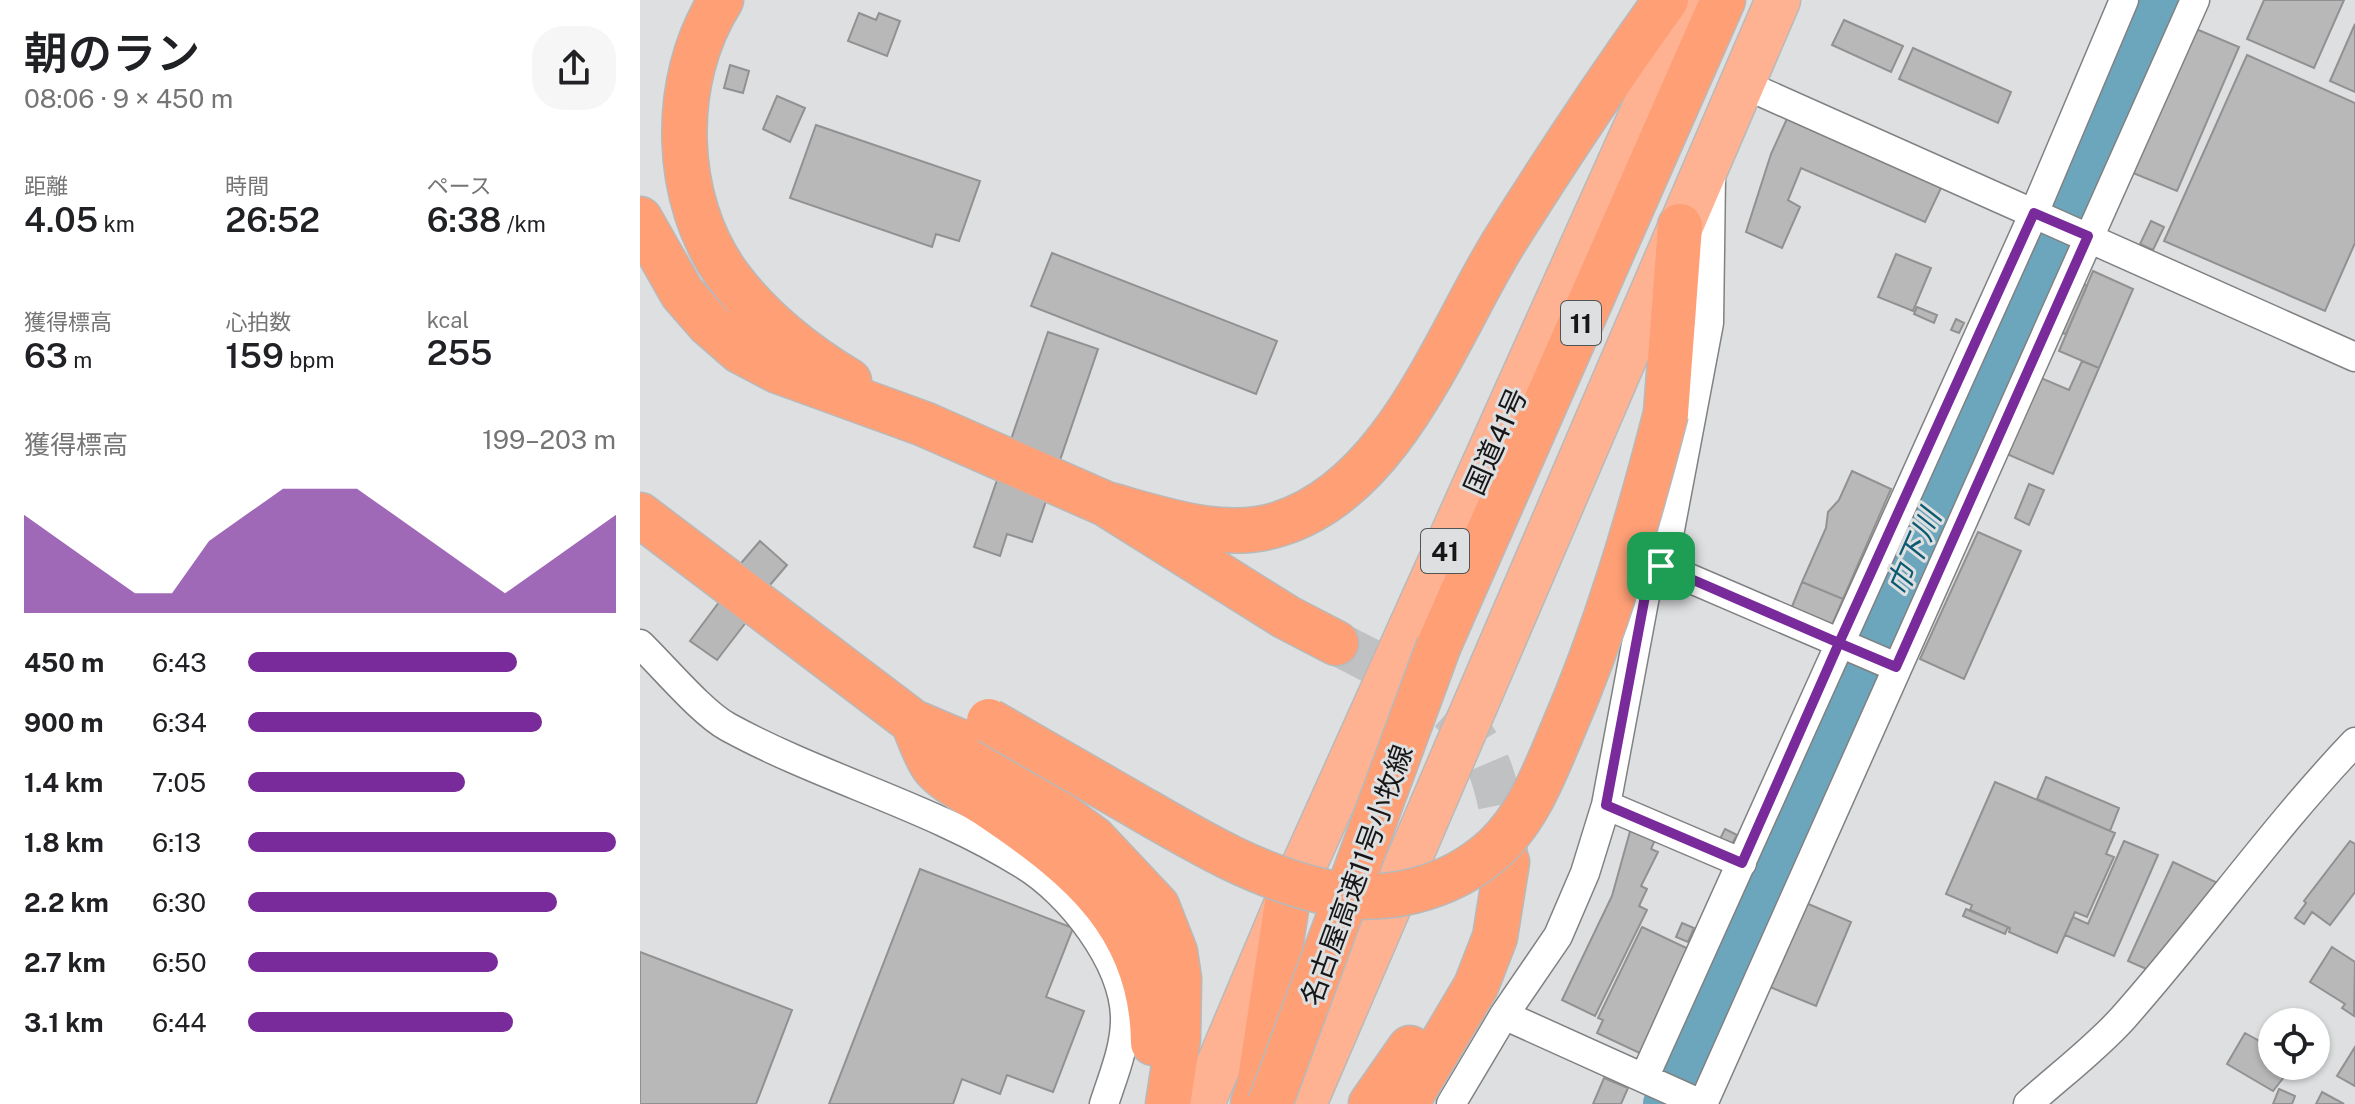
<!DOCTYPE html>
<html lang="ja">
<head>
<meta charset="utf-8">
<style>
  :root { --surface:#fff; --page:#f6f6f6; --text:#202124; --muted:#757577; --accent:#792a9b }
  body { margin:0; font-family:"Public Sans","Noto Sans JP",sans-serif; background:var(--page); color:var(--text); height:100vh; display:flex; flex-direction:column; font-size:30px; white-space:nowrap }
  * { box-sizing:border-box; margin:0 }
  p { font-size:26px; color:var(--muted) }
  .icon { flex:none; width:44px; height:44px; fill:none; stroke:currentColor; stroke-width:2; stroke-linecap:round; stroke-linejoin:round }
  .map { position:relative; flex:1; overflow:hidden }
  .side { display:flex; flex-direction:column; background:var(--surface); width:640px }
  .side>* { flex:none }
  .controls { position:absolute; left:1618px; top:1008px; display:grid; gap:16px }
  .controls a { display:grid; place-items:center; width:72px; height:72px; border-radius:50%; background:var(--surface); box-shadow:0 2px 6px #0004; font-size:40px }
  .pin { position:absolute; display:grid; place-items:center; width:68px; height:68px; color:#fff; margin:-34px; border-radius:16px; box-shadow:0 4px 12px #0006 }
  .round { display:grid; place-items:center; flex:none; width:84px; height:84px; border-radius:32px; background:var(--page) }
  .headline { display:flex; align-items:center; justify-content:space-between; height:136px; padding:0 24px }
  h1 { font-size:44px; font-weight:600; line-height:60px }
  .stats { display:grid; grid-template-columns:repeat(3,1fr); gap:12px; height:136px; padding:8px 24px }
  .stats div { display:grid; align-content:center }
  .stats b { font-size:34px; font-weight:600 }
  .stats small { font-size:22px; font-weight:400 }
  .stats p { font-size:22px }
  .chart { height:224px; padding:16px 24px }
  .chart p { display:flex; justify-content:space-between }
  .chart svg { width:100%; height:144px; margin-top:8px; fill:var(--accent); opacity:.7 }
  ul { padding:0 24px; list-style:none; font-size:26px }
  li { display:grid; grid-template-columns:128px 96px 1fr; align-items:center; height:60px }
  li i { height:20px; border-radius:10px; background:var(--accent) }
  main { display:flex; flex:1; min-height:0 }
  .map>svg:first-child { display:block }
  .lines { fill:none; stroke-linecap:round; stroke-linejoin:round }
  .river { stroke:#6ca6bd; stroke-width:50 }
  .building { fill:#b9b8b9; stroke:#929192; stroke-width:2 }
  .motorway-tunnel { stroke:#bfc1c2; stroke-width:44; stroke-dasharray:44 22; stroke-linecap:butt }
  .minor-casing { stroke:#808183; stroke-width:31 }
  .trunk-casing { stroke:#b9b9ba; stroke-width:47 }
  .motorway-casing { stroke:#b9b9ba; stroke-width:47 }
  .minor { stroke:#fff; stroke-width:28 }
  .trunk { stroke:#feb292; stroke-width:44 }
  .motorway { stroke:#fe9f76; stroke-width:44 }
  .motorway-bridge-casing { stroke:#b9b9ba; stroke-width:47; stroke-linecap:butt }
  .motorway-bridge { stroke:#fe9f76; stroke-width:44 }
  .route-casing { stroke:#fff; stroke-width:16 }
  .route { stroke:#792a9b; stroke-width:10 }
  .labels { text-anchor:middle; dominant-baseline:central; stroke-width:6; stroke-linejoin:round; paint-order:stroke }
  .shield { fill:#dddfe0; stroke:#525354; stroke-width:2 }
  .shield-label { font-size:26px; font-weight:bold; fill:#171718 }
  .street-label { font-size:28px; fill:#171718; stroke:#dddfe0 }
  .water-label { font-size:30px; font-style:italic; fill:#0a5b72; stroke:#dddfe0 }
</style>
</head>
<body>
<main>
<section class="side">
<div class="headline"><div><h1>朝のラン</h1><p>08:06 · 9 × 450 m</p></div><a class="round"><svg class="icon" aria-label="share" viewBox="0 0 24 24"><path d="M12 15V3M7 8l5-5 5 5M5 13v7h14v-7"/></svg></a></div>
<div class="stats">
<div><p>距離</p><b>4.05<small> km</small></b></div>
<div><p>時間</p><b>26:52</b></div>
<div><p>ペース</p><b>6:38<small> /km</small></b></div>
</div>
<div class="stats">
<div><p>獲得標高</p><b>63<small> m</small></b></div>
<div><p>心拍数</p><b>159<small> bpm</small></b></div>
<div><p>kcal</p><b>255</b></div>
</div>
<div class="chart"><p><span>獲得標高</span>199–203 m</p>
<svg viewBox="0 0 160 44" preserveAspectRatio="none"><path d="M0 44V14L10 22L20 30L30 38L40 38L50 22L60 14L70 6L80 6L90 6L100 14L110 22L120 30L130 38L140 30L150 22L160 14V44z"/></svg>
</div>
<ul>
<li><b>450 m</b>6:43<i style="width:73%"></i></li>
<li><b>900 m</b>6:34<i style="width:80%"></i></li>
<li><b>1.4 km</b>7:05<i style="width:59%"></i></li>
<li><b>1.8 km</b>6:13<i style="width:100%"></i></li>
<li><b>2.2 km</b>6:30<i style="width:84%"></i></li>
<li><b>2.7 km</b>6:50<i style="width:68%"></i></li>
<li><b>3.1 km</b>6:44<i style="width:72%"></i></li>
</ul>
</section>
<div class="map">
<svg width="1715" height="1104" viewBox="0 0 1715 1104">
  <rect width="100%" height="100%" fill="#dddfe0"/>
  <g class="lines">
    <path class="river" d="M1028,1104L1164,790L1518,0"/>
  </g>
  <path class="building" d="M1624,0H1704L1674,68L1607,39Z
    M219,13L236,20L239,13L260,21L247,56L208,41Z
    M1204,20L1263,46L1251,72L1192,45Z
    M1715,24V92L1690,81Z
    M1556,29L1599,47L1537,191L1493,173Z
    M1273,48L1371,92L1358,123L1259,79Z
    M1607,55L1715,103V243L1685,311L1524,241Z
    M90,65L109,71L103,93L84,88Z
    M137,96L165,108L150,142L123,129Z
    M1150,112L1251,159L1301,188L1285,222L1161,168L1148,200L1160,207L1142,248L1106,232L1131,154Z
    M176,125L340,181L319,241L296,234L292,247L150,198Z
    M1511,221L1524,227L1513,250L1500,244Z
    M412,253L637,341L616,394L391,306Z
    M1256,254L1291,268L1273,311L1238,297Z
    M1453,271L1493,289L1459,368L1419,351Z
    M1443,284L1447,286L1426,334L1422,333Z
    M1277,307L1297,315L1294,323L1274,314Z
    M1316,319L1324,323L1319,333L1311,330Z
    M408,332L458,349L392,542L367,534L360,556L334,547Z
    M1442,361L1459,368L1413,474L1367,454L1401,378L1429,390Z
    M1212,471L1251,489L1203,599L1162,582L1186,528L1188,512L1199,500Z
    M1389,484L1404,490L1389,525L1375,518Z
    M1338,532L1381,551L1324,679L1280,659Z
    M120,541L147,565L124,592L96,569Z
    M1162,582L1203,599L1192,625L1151,609Z
    M83,597L110,617L77,660L50,641Z
    M1406,777L1479,808L1470,831L1397,799Z
    M1355,782L1475,833L1466,854L1474,857L1447,917L1435,912L1417,953L1369,932L1370,928L1330,910L1332,905L1306,894Z
    M991,828L1015,840L1011,849L1018,852L1001,886L1007,889L999,906L1007,910L955,1016L922,1000L972,896Z
    M1085,829L1097,835L1091,846L1080,839Z
    M1484,841L1518,855L1474,956L1425,935L1433,917L1448,924Z
    M1710,841L1715,844V892L1690,925L1672,912L1664,924L1655,918L1666,903L1664,901Z
    M1533,862L1582,885L1511,971L1488,961Z
    M280,869L433,928L406,997L444,1011L413,1092L367,1075L360,1094L322,1079L313,1104H189Z
    M1166,903L1211,922L1176,1006L1130,987Z
    M1326,909L1368,927L1365,934L1323,916Z
    M1042,923L1054,928L1048,942L1036,937Z
    M1002,927L1057,953L1008,1057L957,1033L963,1020L958,1018Z
    M1692,947L1715,962L1714,1016L1702,1008L1705,1004L1670,982Z
    M0,952L152,1010L116,1104H0Z
    M1605,1033L1632,1048V1066H1648V1072L1633,1091L1587,1064Z
    M1715,1047V1086L1697,1076Z
    M964,1078L988,1088L981,1104H953Z
    M1639,1089L1655,1096L1652,1104H1633Z
    M1682,1092L1704,1104H1676Z"/>
  <g class="lines">
    <path class="motorway-tunnel" d="M696,643C812,702 858,722 867,862"/>
    <defs>
      <path id="minor" d="M1101,83L1715,357
        M1021,566L1256,667
        M0,644C23,666 62,713 88,727C183,779 292,807 384,865C430,893 483,961 485,1016C486,1046 473,1076 464,1104
        M966,805L1102,863
        M864,1015L1061,1104
        M1005,1076L1394,213L1484,0
        M811,1104L864,1015L918,936L945,873L966,805L1005,596L1021,566L1029,535L1069,323L1071,176
        M1063,1104L1555,0
        M1388,1104C1419,1076 1455,1049 1483,1018C1563,928 1632,829 1715,742"/>
      <path id="trunk" d="M562,1104L647,903L1053,0
        M664,1104L1138,0"/>
      <path id="motorway" d="M81,0C30,80 32,200 89,277C120,319 165,355 209,381
        M0,219L42,293L69,324L100,351L138,371L284,424L466,504L646,617L696,643
        M1026,413L1040,226
        M466,504C521,519 583,542 639,524C754,488 806,336 864,242C916,159 969,79 1026,0
        M0,515L273,722L325,744L454,839L517,906L535,952L539,979L538,1039L528,1104
        M799,645L1083,0
        M273,722C279,736 284,753 293,766C302,780 338,798 352,808C441,868 512,927 513,1043
        M613,1104L619,1086L647,903
        M731,1104L770,1048
        M766,1104L836,986L855,937L867,862"/>
    </defs>
    <use href="#minor" class="minor-casing"/>
    <use href="#trunk" class="trunk-casing"/>
    <use href="#motorway" class="motorway-casing"/>
    <use href="#minor" class="minor"/>
    <use href="#trunk" class="trunk"/>
    <use href="#motorway" class="motorway"/>
    <defs>
      <path id="motorway-bridge" d="M349,721C399,750 450,779 500,808C557,841 616,876 681,891C742,906 809,890 855,848C888,817 904,774 921,734C966,630 998,522 1026,413
        M630,1104L799,645"/>
    </defs>
    <use href="#motorway-bridge" class="motorway-bridge-casing"/>
    <use href="#motorway-bridge" class="motorway-bridge"/>
  </g>
  <g class="lines">
    <defs>
      <path id="route" d="M1021,566L1005,596L966,805L1102,863L1199,643L1256,667L1448,236L1394,213L1199,643L1021,566"/>
    </defs>
    <use href="#route" class="route-casing"/>
    <use href="#route" class="route"/>
  </g>
  <g class="labels">
    <g class="shield">
      <rect x="921" y="301" width="40" height="44" rx="6"/>
      <rect x="781" y="529" width="48" height="44" rx="6"/>
    </g>
    <g class="shield-label">
      <text x="941" y="323">11</text>
      <text x="805" y="551">41</text>
    </g>
    <g class="street-label">
      <text transform="translate(855 441) rotate(-66)">国道41号</text>
      <text transform="translate(716 875) rotate(-70)">名古屋高速11号小牧線</text>
    </g>
    <g class="water-label">
      <text transform="translate(1273 552) rotate(-66)">巾下川</text>
    </g>
  </g>
</svg>
<div class="controls">
<a><svg class="icon" aria-label="locate" viewBox="0 0 24 24"><circle cx="12" cy="12" r="6"/><path d="M12 2v4M12 18v4M2 12h4M18 12h4"/></svg></a>
</div>
<div class="pin" style="left:1021px;top:566px;background:#1e9e55"><svg class="icon" aria-label="arrive" viewBox="0 0 24 24"><path d="M6 21V4h12l-3 4 3 4H6"/></svg></div>
</div>
</main>
</body>
</html>
